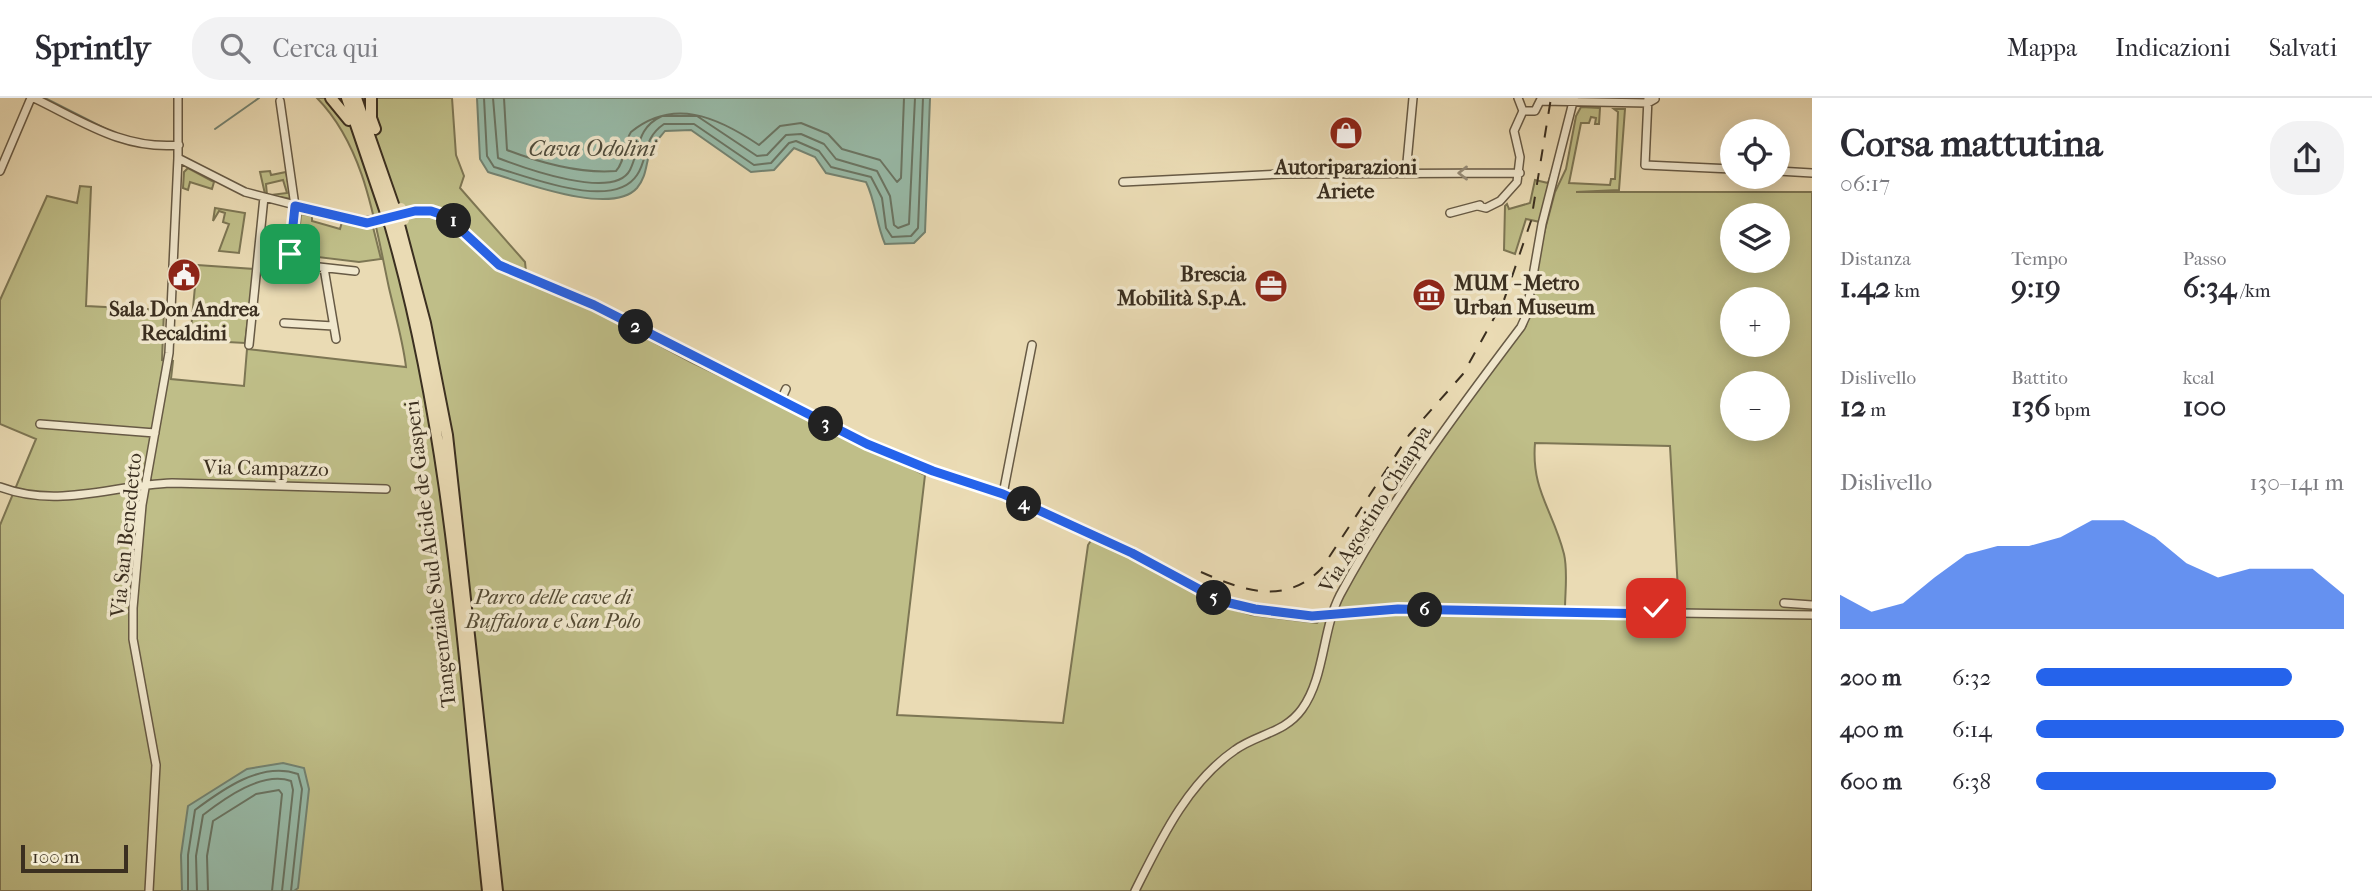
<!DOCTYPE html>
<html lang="it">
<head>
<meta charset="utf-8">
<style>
  :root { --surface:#fff; --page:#f2f2f3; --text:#2b2b33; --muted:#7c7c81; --line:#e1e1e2; --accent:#2563eb }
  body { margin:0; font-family:"IM FELL French Canon",serif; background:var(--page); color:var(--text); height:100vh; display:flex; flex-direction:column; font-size:26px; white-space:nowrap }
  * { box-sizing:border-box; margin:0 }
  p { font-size:23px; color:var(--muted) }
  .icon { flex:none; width:38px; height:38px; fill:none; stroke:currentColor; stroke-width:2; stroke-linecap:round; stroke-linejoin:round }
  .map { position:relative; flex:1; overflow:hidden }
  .panel { display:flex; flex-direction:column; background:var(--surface); width:560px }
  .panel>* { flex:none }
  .tools { position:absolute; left:1720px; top:21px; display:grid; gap:14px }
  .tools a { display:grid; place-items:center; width:70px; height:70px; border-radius:50%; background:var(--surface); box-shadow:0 4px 18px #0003; font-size:35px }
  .scale { position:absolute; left:21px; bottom:18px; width:107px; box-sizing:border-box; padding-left:7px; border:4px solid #3b2f20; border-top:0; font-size:19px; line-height:24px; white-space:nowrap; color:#3b2f20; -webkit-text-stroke:5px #f1e8ce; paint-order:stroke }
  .pin { position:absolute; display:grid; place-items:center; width:60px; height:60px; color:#fff; margin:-30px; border-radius:14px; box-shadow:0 4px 10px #0006 }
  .km { position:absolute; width:35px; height:35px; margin:-18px; border-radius:50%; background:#222; color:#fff; font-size:19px; line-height:35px; text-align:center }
  .round { display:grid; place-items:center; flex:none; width:74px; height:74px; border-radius:28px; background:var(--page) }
  .summary { display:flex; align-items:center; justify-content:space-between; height:119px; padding:0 28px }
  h1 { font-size:38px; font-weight:800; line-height:52px }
  .figures { display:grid; grid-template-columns:repeat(3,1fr); gap:10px; height:119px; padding:7px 28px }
  .figures div { display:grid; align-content:center }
  .figures b { font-size:30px; font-weight:800 }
  .figures small { font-size:19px; font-weight:400 }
  .figures p { font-size:19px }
  .chart { height:196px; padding:14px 28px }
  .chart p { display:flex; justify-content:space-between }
  .chart svg { width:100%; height:126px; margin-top:7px; fill:var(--accent); opacity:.7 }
  ul { padding:0 28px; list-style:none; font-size:23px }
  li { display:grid; grid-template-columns:112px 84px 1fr; align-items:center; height:52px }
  li i { height:18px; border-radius:9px; background:var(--accent) }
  header { display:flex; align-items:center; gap:42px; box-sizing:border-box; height:98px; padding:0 35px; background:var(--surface); border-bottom:2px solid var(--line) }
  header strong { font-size:33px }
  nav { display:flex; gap:38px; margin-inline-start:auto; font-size:24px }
  .search { width:490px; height:63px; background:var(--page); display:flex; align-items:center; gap:18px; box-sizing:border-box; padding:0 24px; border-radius:28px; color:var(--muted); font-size:26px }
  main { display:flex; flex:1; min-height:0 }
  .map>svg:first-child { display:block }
  .green { fill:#bfbe88; stroke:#7d7654; stroke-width:2; fill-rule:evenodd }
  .water { fill:#98bba9; stroke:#738372; stroke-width:2 }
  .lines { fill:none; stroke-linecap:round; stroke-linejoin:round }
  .shore { stroke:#6a7564; stroke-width:2 }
  .stream { stroke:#738372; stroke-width:2 }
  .minor-casing { stroke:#675a45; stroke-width:10 }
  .trunk-casing { stroke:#3b2f20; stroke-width:14 }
  .minor { stroke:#f1e8ce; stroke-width:7 }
  .trunk { stroke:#eadbb4; stroke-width:10 }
  .rail { stroke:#3b2f20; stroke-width:2; stroke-dasharray:12 12; stroke-linecap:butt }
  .trunk-bridge-casing { stroke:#3b2f20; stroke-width:14; stroke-linecap:butt }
  .trunk-bridge { stroke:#eadbb4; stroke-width:10 }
  .oneway { stroke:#968c77 }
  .route-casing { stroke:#fff; stroke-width:14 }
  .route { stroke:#2563eb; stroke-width:9 }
  .labels { text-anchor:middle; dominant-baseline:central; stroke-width:7; stroke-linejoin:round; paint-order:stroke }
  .poi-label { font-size:21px; font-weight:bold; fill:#3b2f20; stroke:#f1e8ce }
  .street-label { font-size:21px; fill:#3b2f20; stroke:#f1e8ce }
  .park-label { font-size:21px; font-style:italic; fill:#554c35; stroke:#f1e8ce }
  .water-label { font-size:23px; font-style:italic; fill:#4e4b3b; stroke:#f1e8ce }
</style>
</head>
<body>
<header>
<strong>Sprintly</strong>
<div class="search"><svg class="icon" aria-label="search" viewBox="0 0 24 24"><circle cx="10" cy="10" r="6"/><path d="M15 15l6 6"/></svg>Cerca qui</div>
<nav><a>Mappa</a><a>Indicazioni</a><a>Salvati</a></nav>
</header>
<main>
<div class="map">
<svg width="1812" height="793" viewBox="0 0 1812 793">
  <rect width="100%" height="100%" fill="#eadbb4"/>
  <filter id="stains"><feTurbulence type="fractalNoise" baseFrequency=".00286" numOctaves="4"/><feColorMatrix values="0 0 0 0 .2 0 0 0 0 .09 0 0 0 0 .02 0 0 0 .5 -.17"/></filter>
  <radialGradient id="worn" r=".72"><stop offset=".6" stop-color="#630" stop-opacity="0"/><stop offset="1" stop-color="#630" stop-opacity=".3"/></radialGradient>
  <path class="green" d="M317,0H452L456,57L464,78L460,90L525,164L527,184L601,216L691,264L925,377L897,617L1063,625L1088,447L1092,441L1162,474L1219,507L1252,517L1317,525L1338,506L1365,458L1457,317L1526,228L1539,154L1555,94L1566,71L1576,18L1581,9L1600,10L1599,26H1595L1596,20L1591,19L1589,25H1581L1569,85L1610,87L1611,81H1615L1618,14L1614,11H1625L1619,92L1576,94H1812V793H0V427L36,341L0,326V202L47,98L77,105L80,88L91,89L86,208L164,212L162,262L173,263L171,281L244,288L247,251L406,269C403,243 395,216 389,190C375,125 365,49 317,0ZM1732,117H1778V163H1732ZM1732,201H1778V247H1732ZM1732,285H1778V331H1732ZM1535,345L1670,348L1679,511H1565C1565,494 1568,473 1564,456C1553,412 1531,392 1535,345Z
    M188,70L214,84L212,91L190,84L188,92L183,90L184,74Z
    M270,73L271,77L286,74L291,101L271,97L287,95L283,82L266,86L267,97L265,96L260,74Z
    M1551,76L1554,77L1540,124L1526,121L1515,156L1504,152L1505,108L1507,106L1509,111L1530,105L1535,82L1548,85Z
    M215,110L245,115L239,155L219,153L229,126L223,124L225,115L219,113L213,123Z
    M301,116L312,118V123L340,131L342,124L373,129L381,161L359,164L310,158L309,163L303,162L297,156Z
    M197,167L254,171L245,245L190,242Z"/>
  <path class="water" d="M477,0H930L925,134L914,145L885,146C876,126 876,104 866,84L826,75L815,59L794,50L774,72L751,74L691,32L665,33C661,38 655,44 652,50C645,63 648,77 637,90C611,119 520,83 488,74L480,61Z
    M283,665L304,670L309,691L298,790L294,793H182L181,757L188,708L247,671Z"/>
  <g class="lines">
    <path class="shore" d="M484,0L487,58L494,69C527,78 613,114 637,77C649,59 642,41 664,26H694L754,67L771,65L789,45L796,43L819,53L831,69L871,79L882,100L886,130L892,139L911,138L918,130L923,0
      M493,0L498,60C524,70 614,103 630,72C640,52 636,30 662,18H697L757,58L767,57L786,37L801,36L824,46L836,61L877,73L890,98L894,127L898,130L909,126L915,0
      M504,0L507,52C541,65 579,76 616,73C626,62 623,46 631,34C673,0 716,18 759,47L780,28L801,25L828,36L842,51L880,62L897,84L901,80L904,0
      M188,793V757L195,712C223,691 262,663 298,676L302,691L291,793
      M197,793L196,758L203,717C225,700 262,673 291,683L293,692L282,793
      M208,793L207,758L213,723L256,696L279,692L282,696L272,793"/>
    <path class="stream" d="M45,0L110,33
      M215,31L259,0"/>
    <defs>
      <path id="minor" d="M34,0C82,23 123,52 179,47
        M1518,0L1523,13
        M1648,0L1645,67L1732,71
        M280,3L295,108L291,161L301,167L355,173
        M1542,3L1648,5L1655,1
        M1523,13H1535L1541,1
        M178,60L245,94L361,124L423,112L446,118L499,167L595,207L867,346L933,373L1003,396L1132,455L1221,503L1255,511L1312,518L1398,511L1812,517
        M0,73L31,0
        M1778,73L1812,75
        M1406,75L1413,0
        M1123,84L1281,76L1520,75
        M1478,108L1486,110L1500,103L1517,84L1520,59L1514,33L1523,13
        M1450,115L1480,107
        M324,170L336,241
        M284,225L333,228
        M249,247L264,99
        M781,302L786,291
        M40,326L155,335
        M0,389C59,411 112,387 172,385L386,391
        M1003,396L1032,247
        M1784,505L1812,507
        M149,793L156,667L133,541V510L142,407L169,255L178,60V0
        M1135,793C1160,743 1187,685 1235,652C1257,636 1285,635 1302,611C1325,579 1322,532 1340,497C1391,402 1456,315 1521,229L1526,218L1542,126L1574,0"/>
      <path id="trunk" d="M331,0L349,22
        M347,0L386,115
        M356,0L395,112
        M371,0V20L375,31
        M398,123L425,225L447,337L497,793
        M390,126C453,342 464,570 488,793"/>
    </defs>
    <use href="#minor" class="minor-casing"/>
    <use href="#trunk" class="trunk-casing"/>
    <use href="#minor" class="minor"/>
    <use href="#trunk" class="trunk"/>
    <path class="rail" d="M1201,474C1244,493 1285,508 1322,470L1409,337L1463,276L1504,202L1531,123L1551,0"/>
    <defs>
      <path id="trunk-bridge" d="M401,110L404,122
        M386,115L390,126"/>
    </defs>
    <use href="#trunk-bridge" class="trunk-bridge-casing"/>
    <use href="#trunk-bridge" class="trunk-bridge"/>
  </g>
  <defs><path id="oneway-chevron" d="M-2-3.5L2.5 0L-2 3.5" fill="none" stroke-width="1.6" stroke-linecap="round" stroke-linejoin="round" transform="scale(1.75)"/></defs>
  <use class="oneway" href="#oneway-chevron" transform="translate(1463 75) rotate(-180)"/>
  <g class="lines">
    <defs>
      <path id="route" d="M290,156L295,108L367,125L415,113H431L446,118L499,167L594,207L867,346L933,373L1003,396L1132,455L1221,503L1255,511L1312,518L1398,511L1656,516V510"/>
    </defs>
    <use href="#route" class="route-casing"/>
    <use href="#route" class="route"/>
  </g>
  <defs>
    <symbol id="shop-disc" viewBox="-11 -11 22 22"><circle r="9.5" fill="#8f2418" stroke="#f1e8ce"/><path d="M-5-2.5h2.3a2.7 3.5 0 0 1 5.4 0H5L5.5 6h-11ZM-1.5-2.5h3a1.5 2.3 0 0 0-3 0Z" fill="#fff"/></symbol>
    <symbol id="civic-disc" viewBox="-11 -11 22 22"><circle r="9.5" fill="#8f2418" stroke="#f1e8ce"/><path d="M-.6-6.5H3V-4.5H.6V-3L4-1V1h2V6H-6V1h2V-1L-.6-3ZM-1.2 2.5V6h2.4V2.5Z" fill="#fff"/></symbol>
    <symbol id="office-disc" viewBox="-11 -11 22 22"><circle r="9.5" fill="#8f2418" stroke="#f1e8ce"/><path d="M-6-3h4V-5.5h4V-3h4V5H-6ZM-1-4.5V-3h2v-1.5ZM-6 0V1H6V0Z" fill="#fff"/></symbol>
    <symbol id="museum-disc" viewBox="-11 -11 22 22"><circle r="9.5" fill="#8f2418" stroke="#f1e8ce"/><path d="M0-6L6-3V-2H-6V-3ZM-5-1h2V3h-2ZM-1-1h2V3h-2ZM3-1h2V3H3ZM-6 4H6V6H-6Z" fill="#fff"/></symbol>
  </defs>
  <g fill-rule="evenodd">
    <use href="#shop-disc" x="1327" y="16" width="38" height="38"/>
    <use href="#civic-disc" x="165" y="158" width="38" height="38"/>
    <use href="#office-disc" x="1252" y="169" width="38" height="38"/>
    <use href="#museum-disc" x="1410" y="178" width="38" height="38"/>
  </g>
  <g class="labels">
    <g class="poi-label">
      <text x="1346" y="69">Autoriparazioni<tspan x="1346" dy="24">Ariete</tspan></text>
      <text x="1246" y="176" text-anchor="end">Brescia<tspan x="1246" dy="24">Mobilità S.p.A.</tspan></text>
      <text x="1454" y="185" text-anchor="start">MUM - Metro<tspan x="1454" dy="24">Urban Museum</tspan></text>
      <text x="184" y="211">Sala Don Andrea<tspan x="184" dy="24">Recaldini</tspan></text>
    </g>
    <g class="street-label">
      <text transform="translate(266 370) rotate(1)">Via Campazzo</text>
      <text transform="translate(1375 411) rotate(-58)">Via Agostino Chiappa</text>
      <text transform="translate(126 437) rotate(-84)">Via San Benedetto</text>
      <text transform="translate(430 456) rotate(-97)">Tangenziale Sud Alcide de Gasperi</text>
    </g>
    <g class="park-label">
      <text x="553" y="499">Parco delle cave di<tspan x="553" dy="24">Buffalora e San Polo</tspan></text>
    </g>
    <g class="water-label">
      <text x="592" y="50">Cava Odolini</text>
    </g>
  </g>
  <rect width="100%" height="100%" filter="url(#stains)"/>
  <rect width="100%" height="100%" fill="url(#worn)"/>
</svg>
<div class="tools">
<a><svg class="icon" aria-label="locate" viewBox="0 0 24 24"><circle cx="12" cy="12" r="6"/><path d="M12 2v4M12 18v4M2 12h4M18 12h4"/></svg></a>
<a><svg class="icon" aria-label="layers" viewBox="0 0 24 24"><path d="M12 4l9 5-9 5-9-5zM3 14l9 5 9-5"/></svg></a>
<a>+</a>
<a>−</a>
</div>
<div class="scale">100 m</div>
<div class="pin" style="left:290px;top:156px;background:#1e9e55"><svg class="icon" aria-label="arrive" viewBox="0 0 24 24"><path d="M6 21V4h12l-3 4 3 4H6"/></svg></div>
<div class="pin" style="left:1656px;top:510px;background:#d93025"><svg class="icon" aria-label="check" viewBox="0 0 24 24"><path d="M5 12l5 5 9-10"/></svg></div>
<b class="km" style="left:454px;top:123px">1</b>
<b class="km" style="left:636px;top:229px">2</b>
<b class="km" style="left:826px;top:326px">3</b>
<b class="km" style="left:1024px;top:406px">4</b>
<b class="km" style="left:1214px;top:500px">5</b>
<b class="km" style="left:1425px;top:512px">6</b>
</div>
<section class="panel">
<div class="summary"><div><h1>Corsa mattutina</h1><p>06:17</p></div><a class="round"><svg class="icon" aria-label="share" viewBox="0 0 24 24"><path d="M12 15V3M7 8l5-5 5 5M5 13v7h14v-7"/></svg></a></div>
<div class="figures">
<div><p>Distanza</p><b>1.42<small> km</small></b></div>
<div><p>Tempo</p><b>9:19</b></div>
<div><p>Passo</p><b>6:34<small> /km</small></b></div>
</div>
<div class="figures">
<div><p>Dislivello</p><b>12<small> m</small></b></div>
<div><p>Battito</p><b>136<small> bpm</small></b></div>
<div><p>kcal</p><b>100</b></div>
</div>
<div class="chart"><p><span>Dislivello</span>130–141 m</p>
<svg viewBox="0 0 160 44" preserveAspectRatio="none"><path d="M0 44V32L10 38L20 35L30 26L40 18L50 15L60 15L70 12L80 6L90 6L100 12L110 21L120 26L130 23L140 23L150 23L160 32V44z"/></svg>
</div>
<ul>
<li><b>200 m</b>6:32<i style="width:83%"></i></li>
<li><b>400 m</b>6:14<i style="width:100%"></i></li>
<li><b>600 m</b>6:38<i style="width:78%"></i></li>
</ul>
</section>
</main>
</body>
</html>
